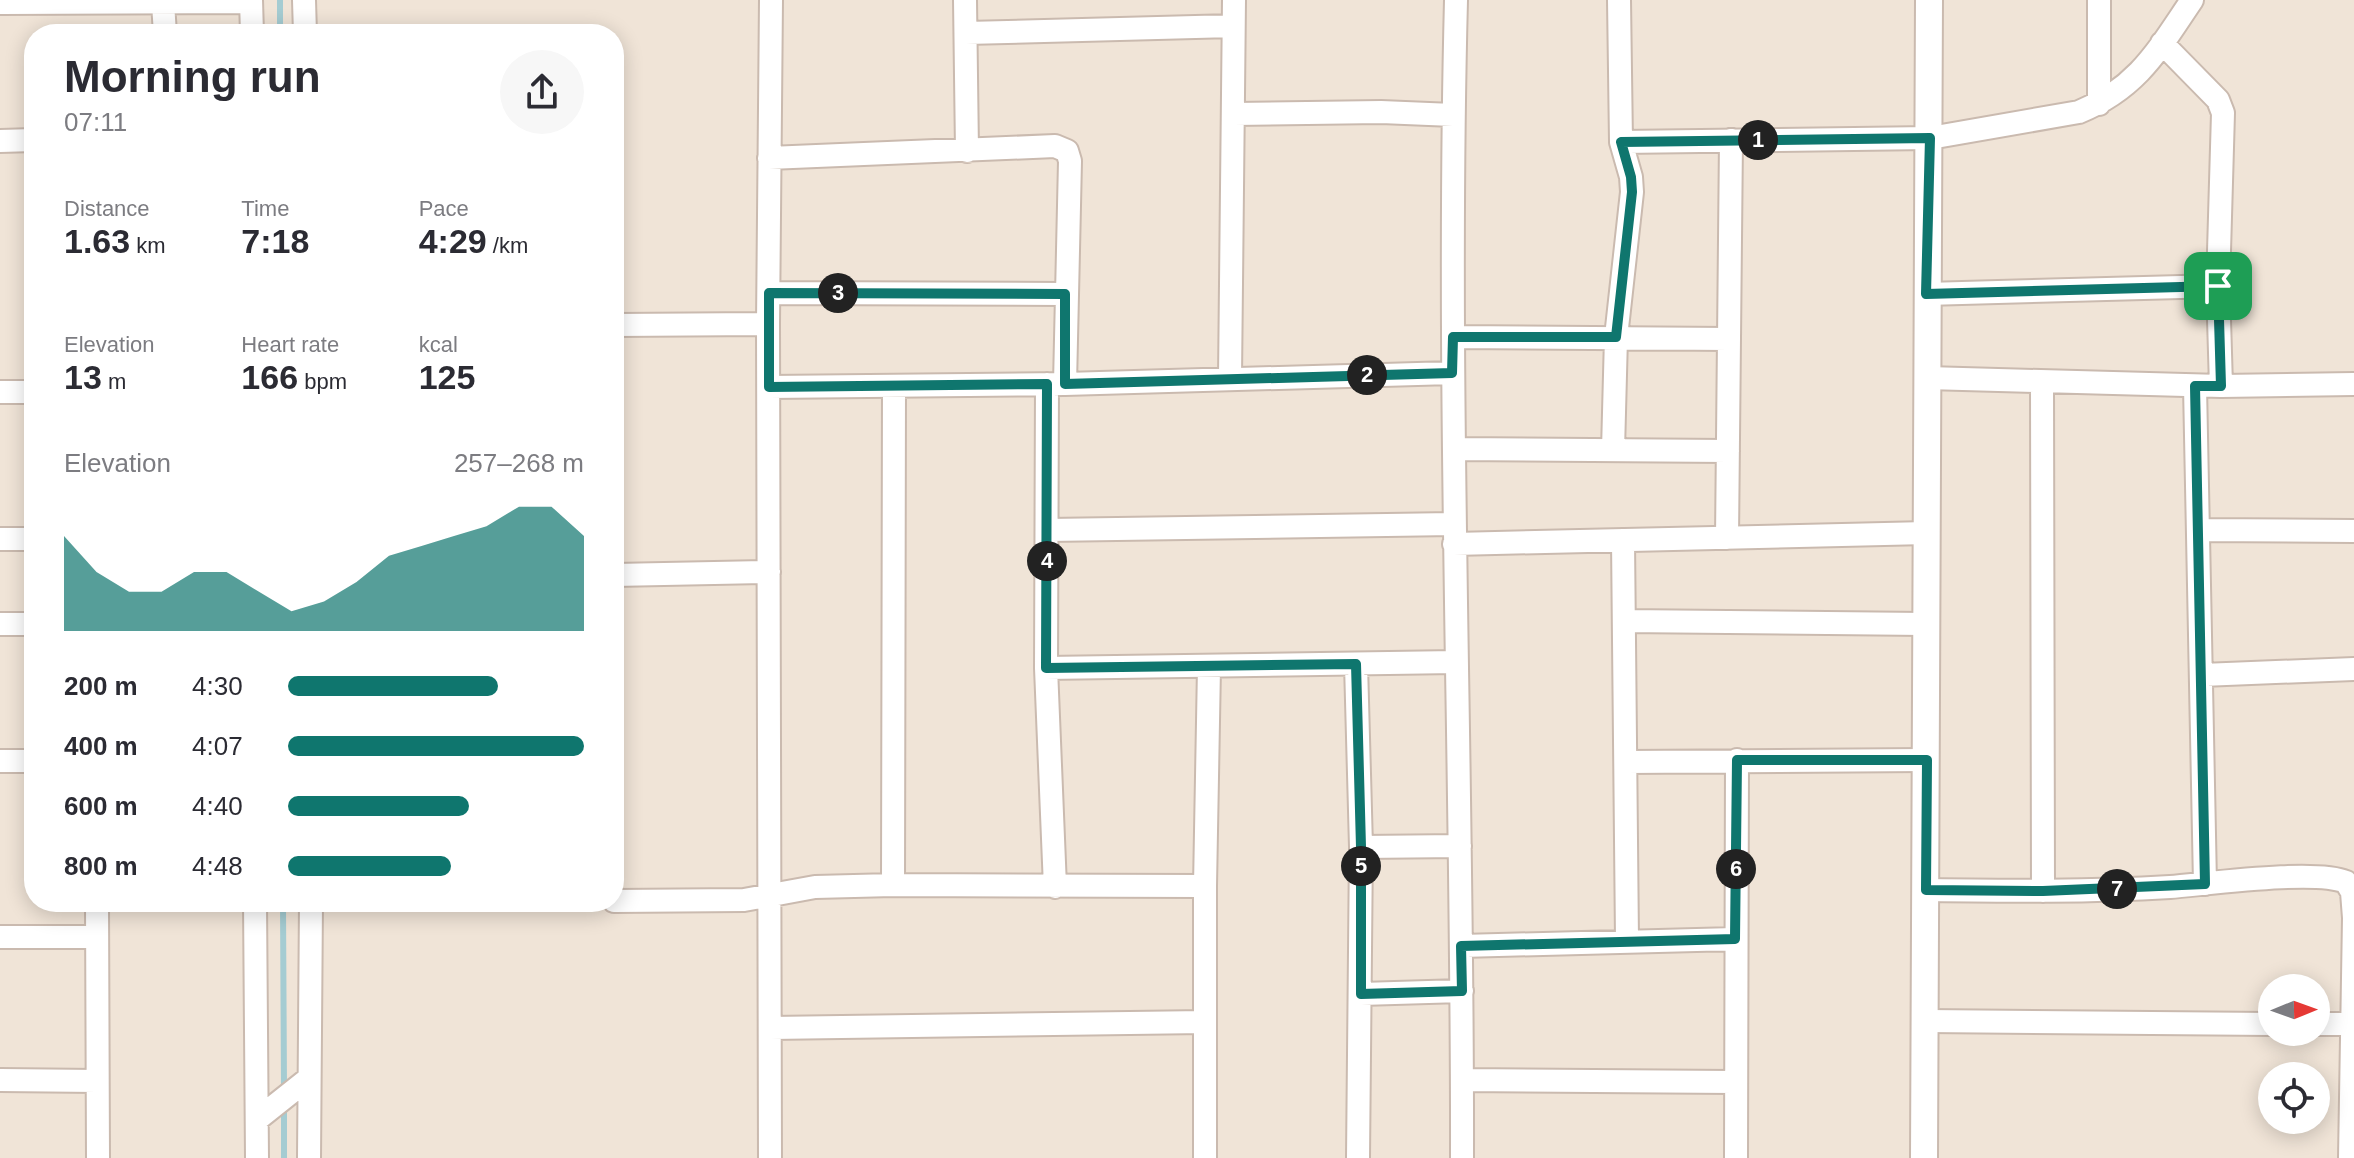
<!DOCTYPE html>
<html lang="en">
<head>
<meta charset="utf-8">
<style>
  :root { --surface:#fff; --page:#f7f7f7; --text:#2b2b33; --muted:#7c7c81; --accent:#0f766e }
  body { margin:0; font-family:Helvetica,sans-serif; background:var(--page); color:var(--text); height:100vh; display:flex; flex-direction:column; font-size:30px; white-space:nowrap }
  * { box-sizing:border-box; margin:0 }
  p { font-size:26px; color:var(--muted) }
  .icon { flex:none; width:44px; height:44px; fill:none; stroke:currentColor; stroke-width:2; stroke-linecap:round; stroke-linejoin:round }
  .map { position:relative; flex:1; overflow:hidden }
  .side { position:absolute; left:24px; top:24px; width:600px; height:888px; display:flex; flex-direction:column; background:var(--surface); border-radius:32px; box-shadow:0 4px 20px #0003 }
  .side>* { flex:none }
  .needle { width:52px; rotate:89deg }
  .buttons { position:absolute; left:2258px; top:974px; display:grid; gap:16px }
  .buttons a { display:grid; place-items:center; width:72px; height:72px; border-radius:50%; background:var(--surface); box-shadow:0 4px 20px #0003; font-size:40px }
  .pin { position:absolute; display:grid; place-items:center; width:68px; height:68px; color:#fff; margin:-34px; border-radius:16px; box-shadow:0 4px 12px #0006 }
  .km { position:absolute; width:40px; height:40px; margin:-20px; border-radius:50%; background:#222; color:#fff; font-size:22px; line-height:40px; text-align:center }
  .round { display:grid; place-items:center; flex:none; width:84px; height:84px; border-radius:42px; background:var(--page) }
  .overview { display:flex; align-items:center; justify-content:space-between; height:136px; padding:0 40px }
  h1 { font-size:44px; font-weight:700; line-height:60px }
  .figures { display:grid; grid-template-columns:repeat(3,1fr); gap:12px; height:136px; padding:8px 40px }
  .figures div { display:grid; align-content:center }
  .figures b { font-size:34px; font-weight:700 }
  .figures small { font-size:22px; font-weight:400 }
  .figures p { font-size:22px }
  .chart { height:224px; padding:16px 40px }
  .chart p { display:flex; justify-content:space-between }
  .chart svg { width:100%; height:144px; margin-top:8px; fill:var(--accent); opacity:.7 }
  ul { padding:0 40px; list-style:none; font-size:26px }
  li { display:grid; grid-template-columns:128px 96px 1fr; align-items:center; height:60px }
  li i { height:20px; border-radius:10px; background:var(--accent) }
  .map>svg:first-child { display:block }
  .residential { fill:#f0e4d7; fill-rule:evenodd }
  .lines { fill:none; stroke-linecap:round; stroke-linejoin:round }
  .stream { stroke:#a5ccd2; stroke-width:6 }
  .minor-casing { stroke:#cabaaf; stroke-width:26 }
  .tertiary-casing { stroke:#cabaaf; stroke-width:30 }
  .minor { stroke:#fff; stroke-width:22 }
  .tertiary { stroke:#fff; stroke-width:26 }
  .route-casing { stroke:#fff; stroke-width:16 }
  .route { stroke:#0f766e; stroke-width:10 }
</style>
</head>
<body>
<div class="map">
<svg width="2354" height="1158" viewBox="0 0 2354 1158">
  <rect width="100%" height="100%" fill="#faf2e7"/>
  <path class="residential" d="M0,0H2354V1158H0ZM34,34H614V902H34ZM2272,988H2316V1032H2272ZM2272,1076H2316V1120H2272Z"/>
  <g class="lines">
    <path class="stream" d="M280,0V34
      M283,902L284,1090
      M284,1106V1158"/>
    <defs>
      <path id="minor" d="M251,0L252,34
        M304,0L305,34
        M965,0L967,151
        M1456,0C1446,386 1463,772 1462,1158
        M0,3L251,2
        M163,3L165,34
        M966,33L1233,26
        M2162,43L2218,100L2223,113L2218,286L2221,386
        M2099,104V0
        M1234,114L1381,112L1453,115
        M0,141L34,140
        M1621,142L1930,138L2079,112C2138,88 2158,50 2192,0
        M769,158L1055,146L1067,151L1070,161L1065,384
        M769,293L1065,294
        M1926,294L2218,286
        M614,325L768,324
        M1453,337L1729,339
        M1230,378L1234,0
        M1927,378L2221,386L2354,384
        M2042,383L2043,891
        M1047,384L1046,668L1055,887
        M2195,386L2205,884
        M769,387L1065,384L1452,373
        M0,392H34
        M1454,449L1728,451
        M1613,450L1616,337L1632,192L1631,177L1621,142L1619,0
        M1048,530L1453,524
        M2198,530L2354,531
        M1727,538L1731,140
        M0,539H34
        M1623,540L1627,940
        M1454,544L1927,533
        M614,575L769,572
        M1624,621L1925,624
        M0,624H34
        M1356,664L1361,847L1358,1158
        M1046,668L1456,662
        M2202,675L2354,669
        M0,761H34
        M1626,762L1927,760
        M1361,847L1460,846
        M893,885L894,386
        M1926,890C2008,891 2089,892 2170,887C2208,884 2315,869 2346,882L2352,892L2354,918L2350,1158
        M614,901L744,900L815,887L893,885L1205,886
        M97,902L98,1158
        M255,902L257,1158
        M0,937H97
        M1461,946L1735,939
        M1361,994L1462,991
        M1926,1021L2272,1024
        M2316,1024H2351
        M771,1028L1205,1022
        M0,1080L97,1081
        M1462,1080L1734,1082
        M259,1118L308,1079
        M309,1158L311,902
        M770,1158L768,324L771,0
        M1205,1158V886L1209,667
        M1736,1158L1737,760"/>
      <path id="tertiary" d="M1924,1158L1929,0"/>
    </defs>
    <use href="#minor" class="minor-casing"/>
    <use href="#tertiary" class="tertiary-casing"/>
    <use href="#minor" class="minor"/>
    <use href="#tertiary" class="tertiary"/>
  </g>
  <g class="lines">
    <defs>
      <path id="route" d="M1930,138L1926,294L2218,286L2221,386H2195L2205,884L2043,891L1926,890L1927,760H1737L1735,939L1461,946L1462,991L1361,994V847L1356,664L1046,668L1047,384L769,387V293L1065,294V384L1452,373L1453,337H1616L1632,192L1631,177L1621,142Z"/>
    </defs>
    <use href="#route" class="route-casing"/>
    <use href="#route" class="route"/>
  </g>
</svg>
<div class="buttons">
<a><svg class="needle" viewBox="-14 -14 28 28"><path d="M0-13l5 13h-10z" fill="#e53935"/><path d="M0 13l5-13h-10z" fill="#7c7c81"/></svg></a>
<a><svg class="icon" aria-label="locate" viewBox="0 0 24 24"><circle cx="12" cy="12" r="6"/><path d="M12 2v4M12 18v4M2 12h4M18 12h4"/></svg></a>
</div>
<div class="pin" style="left:2218px;top:286px;background:#1e9e55"><svg class="icon" aria-label="arrive" viewBox="0 0 24 24"><path d="M6 21V4h12l-3 4 3 4H6"/></svg></div>
<b class="km" style="left:1758px;top:140px">1</b>
<b class="km" style="left:1367px;top:375px">2</b>
<b class="km" style="left:838px;top:293px">3</b>
<b class="km" style="left:1047px;top:561px">4</b>
<b class="km" style="left:1361px;top:866px">5</b>
<b class="km" style="left:1736px;top:869px">6</b>
<b class="km" style="left:2117px;top:889px">7</b>
<section class="side">
<div class="overview"><div><h1>Morning run</h1><p>07:11</p></div><a class="round"><svg class="icon" aria-label="share" viewBox="0 0 24 24"><path d="M12 15V3M7 8l5-5 5 5M5 13v7h14v-7"/></svg></a></div>
<div class="figures">
<div><p>Distance</p><b>1.63<small> km</small></b></div>
<div><p>Time</p><b>7:18</b></div>
<div><p>Pace</p><b>4:29<small> /km</small></b></div>
</div>
<div class="figures">
<div><p>Elevation</p><b>13<small> m</small></b></div>
<div><p>Heart rate</p><b>166<small> bpm</small></b></div>
<div><p>kcal</p><b>125</b></div>
</div>
<div class="chart"><p><span>Elevation</span>257–268 m</p>
<svg viewBox="0 0 160 44" preserveAspectRatio="none"><path d="M0 44V15L10 26L20 32L30 32L40 26L50 26L60 32L70 38L80 35L90 29L100 21L110 18L120 15L130 12L140 6L150 6L160 15V44z"/></svg>
</div>
<ul>
<li><b>200 m</b>4:30<i style="width:71%"></i></li>
<li><b>400 m</b>4:07<i style="width:100%"></i></li>
<li><b>600 m</b>4:40<i style="width:61%"></i></li>
<li><b>800 m</b>4:48<i style="width:55%"></i></li>
</ul>
</section>
</div>
</body>
</html>
